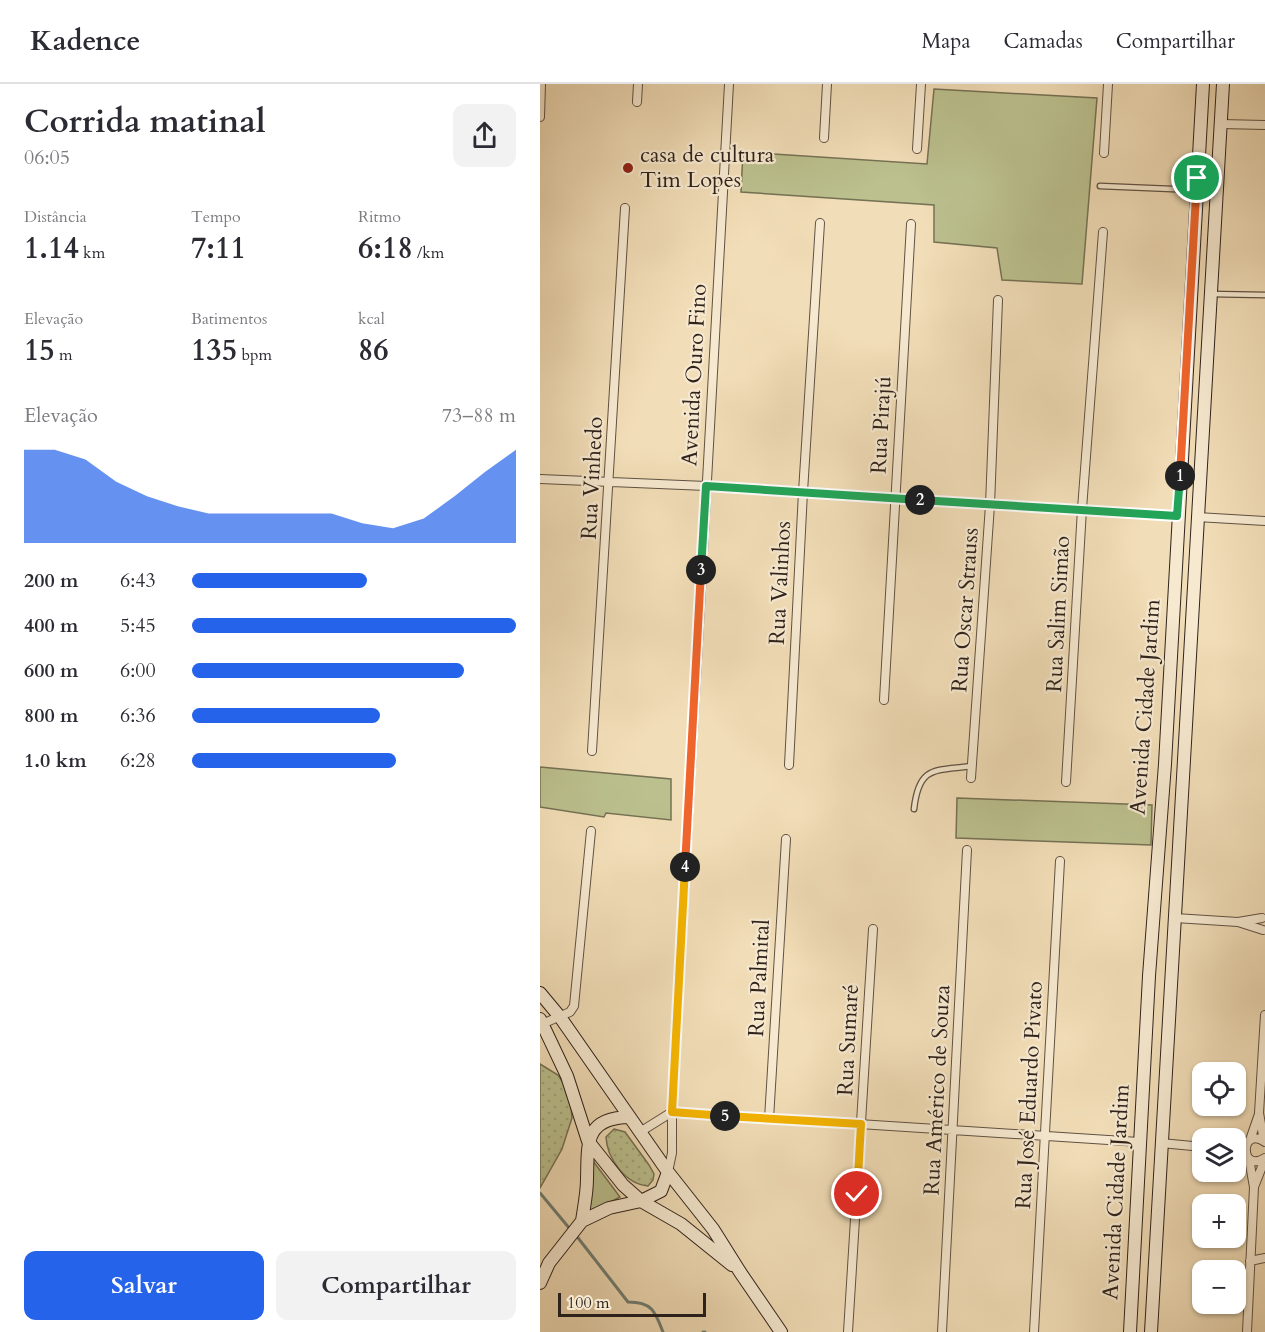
<!DOCTYPE html>
<html lang="pt">
<head>
<meta charset="utf-8">
<style>
  :root { --surface:#fff; --page:#f2f2f3; --text:#2b2b33; --muted:#7c7c81; --line:#e1e1e2; --accent:#2563eb }
  body { margin:0; font-family:Cardo,serif; background:var(--page); color:var(--text); height:100vh; display:flex; flex-direction:column; font-size:22px; white-space:nowrap }
  * { box-sizing:border-box; margin:0 }
  p { font-size:20px; color:var(--muted) }
  .icon { flex:none; width:33px; height:33px; fill:none; stroke:currentColor; stroke-width:2; stroke-linecap:round; stroke-linejoin:round }
  .map { position:relative; flex:1; overflow:hidden }
  .panel { display:flex; flex-direction:column; background:var(--surface); width:540px }
  .panel>* { flex:none }
  .fabs { position:absolute; left:652px; top:978px; display:grid; gap:12px }
  .fabs a { display:grid; place-items:center; width:54px; height:54px; border-radius:12px; background:var(--surface); box-shadow:0 2px 4px #0004; font-size:30px }
  .scale { position:absolute; left:18px; bottom:15px; width:148px; box-sizing:border-box; padding-left:6px; border:3px solid #2f221b; border-top:0; font-size:16px; line-height:21px; white-space:nowrap; color:#2f221b; -webkit-text-stroke:4px #f6e9d0; paint-order:stroke }
  .pin { position:absolute; display:grid; place-items:center; width:51px; height:51px; color:#fff; margin:-26px; border:3px solid #fff; border-radius:50%; box-shadow:0 2px 6px #0007 }
  .km { position:absolute; width:30px; height:30px; margin:-15px; border-radius:50%; background:#222; color:#fff; font-size:16px; line-height:30px; text-align:center }
  .round { display:grid; place-items:center; flex:none; width:63px; height:63px; border-radius:12px; background:var(--page) }
  .summary { display:flex; align-items:center; justify-content:space-between; height:102px; padding:0 24px }
  h1 { font-size:33px; font-weight:800; line-height:45px }
  .figures { display:grid; grid-template-columns:repeat(3,1fr); gap:9px; height:102px; padding:6px 24px }
  .figures div { display:grid; align-content:center }
  .figures b { font-size:30px; font-weight:800 }
  .figures small { font-size:16px; font-weight:400 }
  .figures p { font-size:16px }
  .chart { height:168px; padding:12px 24px }
  .chart p { display:flex; justify-content:space-between }
  .chart svg { width:100%; height:108px; margin-top:6px; fill:var(--accent); opacity:.7 }
  .primary-button { display:flex; gap:12px; margin-top:auto; padding:12px 24px }
  .primary-button a { flex:1; height:69px; border-radius:12px; background:var(--accent); color:#fff; font-size:24px; font-weight:800; line-height:69px; text-align:center }
  .primary-button a+a { background:var(--page); color:var(--text) }
  ul { padding:0 24px; list-style:none; font-size:20px }
  li { display:grid; grid-template-columns:96px 72px 1fr; align-items:center; height:45px }
  li i { height:15px; border-radius:8px; background:var(--accent) }
  header { display:flex; align-items:center; gap:36px; box-sizing:border-box; height:84px; padding:0 30px; background:var(--surface); border-bottom:2px solid var(--line) }
  header strong { font-size:28px }
  nav { display:flex; gap:33px; margin-inline-start:auto; font-size:21px }
  main { display:flex; flex:1; min-height:0 }
  .map>svg:first-child { display:block }
  .grass { fill:url(#grass-dots); stroke:#757154; stroke-width:1.5 }
  .green { fill:#bbc08e; stroke:#757154; stroke-width:1.5 }
  .lines { fill:none; stroke-linecap:round; stroke-linejoin:round }
  .stream { stroke:#707e74; stroke-width:3 }
  .lane-casing { stroke:#605142; stroke-width:7 }
  .street-casing { stroke:#605142; stroke-width:10 }
  .secondary-casing { stroke:#2f221b; stroke-width:14 }
  .lane { stroke:#f6e9d0; stroke-width:4.5 }
  .street { stroke:#f6e9d0; stroke-width:8 }
  .secondary { stroke:#f6e9d0; stroke-width:12 }
  .split-1-casing { stroke:#fff; stroke-width:12 }
  .split-2-casing { stroke:#fff; stroke-width:12 }
  .split-3-casing { stroke:#fff; stroke-width:12 }
  .split-4-casing { stroke:#fff; stroke-width:12 }
  .split-5-casing { stroke:#fff; stroke-width:12 }
  .split-6-casing { stroke:#fff; stroke-width:12 }
  .split-1 { stroke:#f0652b; stroke-width:8 }
  .split-2 { stroke:#22a559; stroke-width:8 }
  .split-3 { stroke:#22a559; stroke-width:8 }
  .split-4 { stroke:#f0652b; stroke-width:8 }
  .split-5 { stroke:#f5b400; stroke-width:8 }
  .split-6 { stroke:#f5b400; stroke-width:8 }
  .poi-dot { fill:#8f2418; stroke:#f6e9d0; stroke-width:2 }
  .labels { text-anchor:middle; dominant-baseline:central; stroke-width:4.5; stroke-linejoin:round; paint-order:stroke }
  .poi-label { font-size:22px; fill:#2f221b; stroke:#f6e9d0; text-anchor:start }
  .street-label { font-size:22px; fill:#2f221b; stroke:#f6e9d0 }
</style>
</head>
<body>
<header>
<strong>Kadence</strong>
<nav><a>Mapa</a><a>Camadas</a><a>Compartilhar</a></nav>
</header>
<main>
<section class="panel">
<div class="summary"><div><h1>Corrida matinal</h1><p>06:05</p></div><a class="round"><svg class="icon" aria-label="share" viewBox="0 0 24 24"><path d="M12 15V3M7 8l5-5 5 5M5 13v7h14v-7"/></svg></a></div>
<div class="figures">
<div><p>Distância</p><b>1.14<small> km</small></b></div>
<div><p>Tempo</p><b>7:11</b></div>
<div><p>Ritmo</p><b>6:18<small> /km</small></b></div>
</div>
<div class="figures">
<div><p>Elevação</p><b>15<small> m</small></b></div>
<div><p>Batimentos</p><b>135<small> bpm</small></b></div>
<div><p>kcal</p><b>86</b></div>
</div>
<div class="chart"><p><span>Elevação</span>73–88 m</p>
<svg viewBox="0 0 160 44" preserveAspectRatio="none"><path d="M0 44V6L10 6L20 10L30 19L40 25L50 29L60 32L70 32L80 32L90 32L100 32L110 36L120 38L130 34L140 25L150 15L160 6V44z"/></svg>
</div>
<ul>
<li><b>200 m</b>6:43<i style="width:54%"></i></li>
<li><b>400 m</b>5:45<i style="width:100%"></i></li>
<li><b>600 m</b>6:00<i style="width:84%"></i></li>
<li><b>800 m</b>6:36<i style="width:58%"></i></li>
<li><b>1.0 km</b>6:28<i style="width:63%"></i></li>
</ul>
<div class="primary-button"><a>Salvar</a><a>Compartilhar</a></div>
</section>
<div class="map">
<svg width="725" height="1248" viewBox="0 0 725 1248">
  <defs>
    <pattern id="grass-dots" width="8" height="8" patternUnits="userSpaceOnUse" patternTransform="scale(1.5)"><rect width="8" height="8" fill="#bbc08e"/><path d="M2 2h.1M6 6h.1" fill="none" stroke="#a1a57a" stroke-width="1.8" stroke-linecap="round"/></pattern>
  </defs>
  <rect width="100%" height="100%" fill="#f1ddb7"/>
  <filter id="stains"><feTurbulence type="fractalNoise" baseFrequency=".00333" numOctaves="4"/><feColorMatrix values="0 0 0 0 .2 0 0 0 0 .09 0 0 0 0 .02 0 0 0 .5 -.17"/></filter>
  <radialGradient id="worn" r=".72"><stop offset=".6" stop-color="#630" stop-opacity="0"/><stop offset="1" stop-color="#630" stop-opacity=".3"/></radialGradient>
  <path class="grass" d="M0,980L18,991L30,1009L32,1034L22,1065L0,1104Z
    M74,1045L85,1048L109,1081L114,1090L113,1096L108,1102C85,1100 67,1074 66,1053Z"/>
  <path class="green" d="M394,5L557,14L542,200L462,196L457,164L394,158V121L201,108L203,68L387,80Z
    M0,683L131,695V736L66,729L64,733L0,723Z
    M417,714L612,721L611,761L416,754Z
    M53,1077L80,1113L49,1129Z"/>
  <g class="lines">
    <path class="stream" d="M0,1109L30,1145
      M35,1150L88,1218C112,1218 115,1227 123,1248
      M163,1248H165"/>
    <defs>
      <path id="lane" d="M560,102L656,106
        M671,210L725,211
        M374,725C379,681 395,687 432,682"/>
      <path id="street" d="M97,18L98,0
        M0,33L1,0
        M681,40L725,41
        M284,54L287,0
        M377,65L381,0
        M564,69L568,0
        M0,395L166,402L637,432
        M657,433L725,437
        M344,616L371,140
        M52,667L85,124
        M249,681L263,408L280,139
        M431,694L450,421L458,216
        M526,698L542,425L563,148
        M635,834L698,838
        M722,834L698,838L723,846
        M2,940L30,928L34,922L51,747
        M132,1028L599,1058
        M229,1035L246,755
        M100,1048L132,1028
        M710,1056L719,1030
        M724,1057L719,1029L725,931
        M725,1058C700,1041 699,1090 725,1074
        M621,1059L663,1063
        M128,1088L132,1069V1028L189,0
        M714,1103L725,1075
        M710,1177L725,1174
        M308,1248L333,845
        M402,1248L427,766
        M494,1248L520,777
        M707,1248L714,1103L709,1075"/>
      <path id="secondary" d="M0,909L20,933L128,1088L173,1145L200,1188L241,1248
        M0,935L27,992L48,1057L83,1101L101,1117L141,1140L192,1181
        M42,1137C44,1123 47,1109 47,1095C48,1060 44,1034 89,1033
        M0,1199L9,1179L42,1137L69,1124L101,1117L121,1107L128,1088
        M590,1248L609,892L625,680L663,0
        M611,1248L683,0"/>
    </defs>
    <use href="#lane" class="lane-casing"/>
    <use href="#street" class="street-casing"/>
    <use href="#secondary" class="secondary-casing"/>
    <use href="#lane" class="lane"/>
    <use href="#street" class="street"/>
    <use href="#secondary" class="secondary"/>
  </g>
  <g class="lines">
    <defs>
      <path id="split-1" d="M640,392L657,94"/>
      <path id="split-2" d="M380,416L637,432L640,392"/>
      <path id="split-3" d="M161,486L166,402L380,416"/>
      <path id="split-4" d="M145,783L161,486"/>
      <path id="split-5" d="M145,783L132,1028L185,1032"/>
      <path id="split-6" d="M185,1032L321,1040L317,1110"/>
    </defs>
    <use href="#split-1" class="split-1-casing"/>
    <use href="#split-2" class="split-2-casing"/>
    <use href="#split-3" class="split-3-casing"/>
    <use href="#split-4" class="split-4-casing"/>
    <use href="#split-5" class="split-5-casing"/>
    <use href="#split-6" class="split-6-casing"/>
    <use href="#split-1" class="split-1"/>
    <use href="#split-2" class="split-2"/>
    <use href="#split-3" class="split-3"/>
    <use href="#split-4" class="split-4"/>
    <use href="#split-5" class="split-5"/>
    <use href="#split-6" class="split-6"/>
  </g>
  <circle class="poi-dot" cx="88" cy="84" r="6"/>
  <g class="labels">
    <g class="poi-label">
      <text x="100" y="71">casa de cultura<tspan x="100" dy="25">Tim Lopes</tspan></text>
    </g>
    <g class="street-label">
      <text transform="translate(154 291) rotate(-87)">Avenida Ouro Fino</text>
      <text transform="translate(341 341) rotate(-87)">Rua Pirajú</text>
      <text transform="translate(52 394) rotate(-87)">Rua Vinhedo</text>
      <text transform="translate(240 499) rotate(-87)">Rua Valinhos</text>
      <text transform="translate(425 526) rotate(-86)">Rua Oscar Strauss</text>
      <text transform="translate(518 530) rotate(-87)">Rua Salim Simão</text>
      <text transform="translate(605 623) rotate(-86)">Avenida Cidade Jardim</text>
      <text transform="translate(219 894) rotate(-87)">Rua Palmital</text>
      <text transform="translate(308 956) rotate(-87)">Rua Sumaré</text>
      <text transform="translate(397 1006) rotate(-87)">Rua Américo de Souza</text>
      <text transform="translate(489 1011) rotate(-87)">Rua José Eduardo Pivato</text>
      <text transform="translate(576 1108) rotate(-87)">Avenida Cidade Jardim</text>
    </g>
  </g>
  <rect width="100%" height="100%" filter="url(#stains)"/>
  <rect width="100%" height="100%" fill="url(#worn)"/>
</svg>
<div class="fabs">
<a><svg class="icon" aria-label="locate" viewBox="0 0 24 24"><circle cx="12" cy="12" r="6"/><path d="M12 2v4M12 18v4M2 12h4M18 12h4"/></svg></a>
<a><svg class="icon" aria-label="layers" viewBox="0 0 24 24"><path d="M12 4l9 5-9 5-9-5zM3 14l9 5 9-5"/></svg></a>
<a>+</a>
<a>−</a>
</div>
<div class="scale">100 m</div>
<div class="pin" style="left:657px;top:94px;background:#1e9e55"><svg class="icon" aria-label="arrive" viewBox="0 0 24 24"><path d="M6 21V4h12l-3 4 3 4H6"/></svg></div>
<div class="pin" style="left:317px;top:1110px;background:#d93025"><svg class="icon" aria-label="check" viewBox="0 0 24 24"><path d="M5 12l5 5 9-10"/></svg></div>
<b class="km" style="left:640px;top:392px">1</b>
<b class="km" style="left:380px;top:416px">2</b>
<b class="km" style="left:161px;top:486px">3</b>
<b class="km" style="left:145px;top:783px">4</b>
<b class="km" style="left:185px;top:1032px">5</b>
</div>
</main>
</body>
</html>
